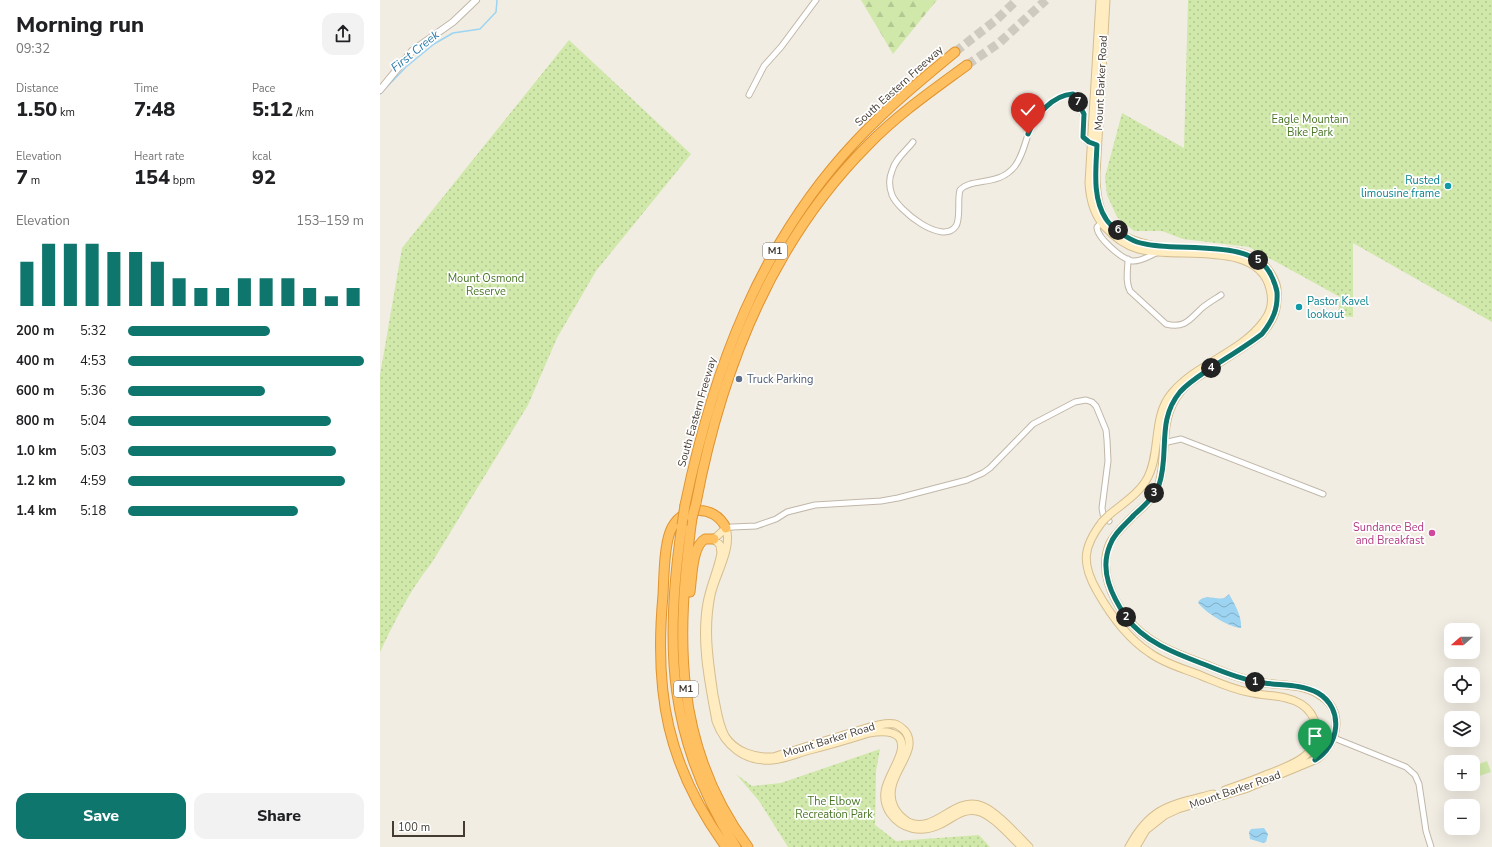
<!DOCTYPE html>
<html lang="en">
<head>
<meta charset="utf-8">
<style>
  :root { --surface:#fff; --page:#f2f2f2; --text:#202124; --muted:#757577; --accent:#0f766e }
  body { margin:0; font-family:"Nunito Sans",sans-serif; background:var(--page); color:var(--text); height:100vh; display:flex; flex-direction:column; font-size:15px; white-space:nowrap }
  * { box-sizing:border-box; margin:0 }
  p { font-size:13px; color:var(--muted) }
  .icon { flex:none; width:22px; height:22px; fill:none; stroke:currentColor; stroke-width:2; stroke-linecap:round; stroke-linejoin:round }
  .map { position:relative; flex:1; overflow:hidden }
  .sheet { display:flex; flex-direction:column; background:var(--surface); width:380px }
  .sheet>* { flex:none }
  .needle { width:26px; rotate:250deg }
  .fabs { position:absolute; left:1064px; top:623px; display:grid; gap:8px }
  .fabs a { display:grid; place-items:center; width:36px; height:36px; border-radius:8px; background:var(--surface); box-shadow:0 4px 16px #0002; font-size:20px }
  .scale { position:absolute; left:12px; bottom:10px; width:73px; box-sizing:border-box; padding-left:4px; border:2px solid #443c33; border-top:0; font-size:11px; line-height:14px; white-space:nowrap; color:#443c33; -webkit-text-stroke:3px #fff; paint-order:stroke }
  .pin { position:absolute; display:grid; place-items:center; width:34px; height:34px; color:#fff; margin:-41px -17px; border-radius:50% 50% 50% 0; rotate:-45deg; box-shadow:0 0 4px #0007 }
  .pin .icon { rotate:45deg }
  .km { position:absolute; width:20px; height:20px; margin:-10px; border-radius:50%; background:#222; color:#fff; font-size:11px; line-height:20px; text-align:center }
  .round { display:grid; place-items:center; flex:none; width:42px; height:42px; border-radius:12px; background:var(--page) }
  .overview { display:flex; align-items:center; justify-content:space-between; height:68px; padding:0 16px }
  h1 { font-size:22px; font-weight:800; line-height:30px }
  .metrics { display:grid; grid-template-columns:repeat(3,1fr); gap:6px; height:68px; padding:4px 16px }
  .metrics div { display:grid; align-content:center }
  .metrics b { font-size:20px; font-weight:800 }
  .metrics small { font-size:11px; font-weight:400 }
  .metrics p { font-size:11px }
  .chart { height:112px; padding:8px 16px }
  .chart p { display:flex; justify-content:space-between }
  .chart svg { width:100%; height:72px; margin-top:4px; stroke:var(--accent); stroke-width:6 }
  .primary-button { display:flex; gap:8px; margin-top:auto; padding:8px 16px }
  .primary-button a { flex:1; height:46px; border-radius:12px; background:var(--accent); color:#fff; font-size:16px; font-weight:800; line-height:46px; text-align:center }
  .primary-button a+a { background:var(--page); color:var(--text) }
  ul { padding:0 16px; list-style:none; font-size:13px }
  li { display:grid; grid-template-columns:64px 48px 1fr; align-items:center; height:30px }
  li i { height:10px; border-radius:5px; background:var(--accent) }
  main { display:flex; flex:1; min-height:0 }
  .map>svg:first-child { display:block }
  .forest { fill:url(#forest-firs) }
  .park { fill:url(#park-dots) }
  .pitch { fill:#d0e8aa }
  .water { fill:url(#water-waves) }
  .lines { fill:none; stroke-linecap:round; stroke-linejoin:round }
  .stream { stroke:#9dd4f1; stroke-width:1.5 }
  .motorway-tunnel { stroke:#cfcac0; stroke-width:9; stroke-dasharray:9 4.5; stroke-linecap:butt }
  .minor-casing { stroke:#c0b7a9; stroke-width:7 }
  .tertiary-casing { stroke:#c0b7a9; stroke-width:8 }
  .secondary-casing { stroke:#d4be91; stroke-width:9 }
  .motorway-casing { stroke:#e0942f; stroke-width:11 }
  .minor { stroke:#fff; stroke-width:5 }
  .tertiary { stroke:#fff; stroke-width:6 }
  .secondary { stroke:#ffecc0; stroke-width:7 }
  .motorway { stroke:#ffc061; stroke-width:9 }
  .secondary-bridge-casing { stroke:#d4be91; stroke-width:9; stroke-linecap:butt }
  .motorway-bridge-casing { stroke:#e0942f; stroke-width:11; stroke-linecap:butt }
  .secondary-bridge { stroke:#ffecc0; stroke-width:7 }
  .motorway-bridge { stroke:#ffc061; stroke-width:9 }
  .route-casing { stroke:#fff; stroke-width:8 }
  .route { stroke:#0f766e; stroke-width:5 }
  .culture-dot { fill:#0f9aa8; stroke:#fff; stroke-width:1.5 }
  .service-dot { fill:#5c6f8a; stroke:#fff; stroke-width:1.5 }
  .hotel-dot { fill:#d1479c; stroke:#fff; stroke-width:1.5 }
  .labels { text-anchor:middle; dominant-baseline:central; stroke-width:3.5; stroke-linejoin:round; paint-order:stroke }
  .shield { fill:#fff; stroke:#7c7670; stroke-width:1 }
  .shield-label { font-size:10px; font-weight:bold; fill:#443c33 }
  .street-label { font-size:11px; fill:#443c33; stroke:#fff }
  .park-label { font-size:11px; fill:#497626; stroke:#fff }
  .culture-label { font-size:11px; fill:#0d838f; stroke:#fff; text-anchor:end }
  .service-label { font-size:11px; fill:#4e5e75; stroke:#fff; text-anchor:start }
  .hotel-label { font-size:11px; fill:#b23c85; stroke:#fff; text-anchor:end }
  .water-label { font-size:12px; font-style:italic; fill:#2a7ba9; stroke:#fff }
</style>
</head>
<body>
<main>
<section class="sheet">
<div class="overview"><div><h1>Morning run</h1><p>09:32</p></div><a class="round"><svg class="icon" aria-label="share" viewBox="0 0 24 24"><path d="M12 15V3M7 8l5-5 5 5M5 13v7h14v-7"/></svg></a></div>
<div class="metrics">
<div><p>Distance</p><b>1.50<small> km</small></b></div>
<div><p>Time</p><b>7:48</b></div>
<div><p>Pace</p><b>5:12<small> /km</small></b></div>
</div>
<div class="metrics">
<div><p>Elevation</p><b>7<small> m</small></b></div>
<div><p>Heart rate</p><b>154<small> bpm</small></b></div>
<div><p>kcal</p><b>92</b></div>
</div>
<div class="chart"><p><span>Elevation</span>153–159 m</p>
<svg viewBox="0 0 160 44" preserveAspectRatio="none"><path d="M5 44V17M15 44V6M25 44V6M35 44V6M45 44V11M55 44V11M65 44V17M75 44V27M85 44V33M95 44V33M105 44V27M115 44V27M125 44V27M135 44V33M145 44V38M155 44V33"/></svg>
</div>
<ul>
<li><b>200 m</b>5:32<i style="width:60%"></i></li>
<li><b>400 m</b>4:53<i style="width:100%"></i></li>
<li><b>600 m</b>5:36<i style="width:58%"></i></li>
<li><b>800 m</b>5:04<i style="width:86%"></i></li>
<li><b>1.0 km</b>5:03<i style="width:88%"></i></li>
<li><b>1.2 km</b>4:59<i style="width:92%"></i></li>
<li><b>1.4 km</b>5:18<i style="width:72%"></i></li>
</ul>
<div class="primary-button"><a>Save</a><a>Share</a></div>
</section>
<div class="map">
<svg width="1112" height="847" viewBox="0 0 1112 847">
  <defs>
    <pattern id="forest-firs" width="22" height="20" patternUnits="userSpaceOnUse"><rect width="22" height="20" fill="#d0e8aa"/><path d="M5 1l3.5 6h-7zM16 11l3.5 6h-7z" fill="#b4c893"/></pattern>
    <pattern id="park-dots" width="8" height="8" patternUnits="userSpaceOnUse"><rect width="8" height="8" fill="#d0e8aa"/><path d="M2 2h.1M6 6h.1" fill="none" stroke="#b4c893" stroke-width="1.8" stroke-linecap="round"/></pattern>
    <pattern id="water-waves" width="16" height="10" patternUnits="userSpaceOnUse"><rect width="16" height="10" fill="#9dd4f1"/><path d="M0 5q4-4 8 0t8 0" fill="none" stroke="#82adc4"/></pattern>
  </defs>
  <rect width="100%" height="100%" fill="#f2ede3"/>
  <path class="forest" d="M481,0H557L513,54Z"/>
  <path class="park" d="M808,0H1112V322L973,243V317L958,316L960,297L869,247L803,239L782,231H754L737,217L727,195L725,177L742,113L804,148Z
    M189,40L311,154L216,271L177,338L148,405L51,564C29,591 15,621 0,652V375L22,248Z
    M500,749L496,771L495,825L516,841L599,835L610,847H408L379,801L356,774L372,786L401,783Z"/>
  <path class="pitch" d="M1107,761L1111,772L1093,778V766Z"/>
  <path class="water" d="M849,594C855,605 862,616 861,628C851,628 823,612 818,602C825,593 835,600 844,598C846,597 848,595 849,594Z
    M884,828L888,834L886,842L883,843L870,839L869,832L871,829Z"/>
  <g class="lines">
    <path class="stream" d="M0,94L26,67L54,44L73,33L100,29L116,12L117,0"/>
    <path class="motorway-tunnel" d="M575,52L616,20L637,0
      M587,65L619,43L666,0"/>
    <defs>
      <path id="minor" d="M369,95L384,66L401,47L436,0
        M533,142C526,151 515,159 512,171C509,178 509,187 512,195C518,210 562,246 576,226C581,218 577,200 580,190C592,177 619,187 635,166C644,154 645,140 651,127C659,112 676,95 693,94C697,100 701,107 703,114C707,126 698,139 712,144
        M723,221L717,227C717,238 742,259 752,261C761,262 769,256 776,253
        M748,259C748,270 745,281 750,291L786,324C805,329 810,319 822,308C828,303 835,299 841,295
        M783,443L801,439L943,494
        M346,528L352,527L376,526L396,519L407,512L435,505L501,501L518,498L587,480L603,473L610,468L653,424L695,402L706,400L712,402L716,406L726,430L727,440L728,461L722,508L723,514L729,521
        M954,738L1026,767L1035,775L1039,784L1046,831L1051,847"/>
      <path id="tertiary" d="M0,90L32,51L73,22L96,0"/>
      <path id="secondary" d="M720,0L709,183C710,200 714,215 725,227C734,237 745,245 758,249C796,260 879,239 890,289C893,300 891,312 884,321C861,353 817,363 792,393C772,416 781,451 768,477C760,493 742,504 729,515
        M726,0L716,174C716,189 717,205 725,219C745,251 803,248 836,250C854,251 873,252 886,267C891,273 896,282 897,289C898,309 895,318 882,334C865,347 846,358 829,370C819,376 808,382 801,391C778,418 788,453 779,484C775,497 763,507 753,516C745,525 735,533 730,543C718,569 732,598 747,618C767,644 798,654 827,665C844,672 860,679 879,682C898,686 920,683 938,694C965,709 959,742 937,759L865,789L798,809L785,815L766,830L756,847
        M722,522C703,547 701,563 717,591C730,614 747,638 770,653C785,664 805,669 822,676C837,682 852,689 868,692C886,697 905,694 921,704C929,709 934,716 936,726C943,755 909,766 888,774C874,780 860,785 845,790
        M937,732L954,738
        M934,746L940,748L951,741
        M642,847C631,837 612,814 597,811C582,808 572,819 559,825C541,833 522,830 510,813C495,790 516,772 521,751C526,729 502,731 489,733C470,739 450,745 430,750C418,753 405,759 392,760C365,762 345,746 336,721C329,683 320,642 327,603C330,586 338,570 341,553L340,545L334,539L346,528C353,548 335,575 331,595C324,629 329,661 334,695C337,708 338,723 345,736C355,752 375,758 393,757C421,749 448,739 477,731C488,728 503,722 515,724C519,725 522,728 525,731C542,753 500,777 514,807C517,813 522,818 528,822C555,835 574,795 602,806C616,811 638,836 649,847
        M749,847C771,806 791,805 833,794"/>
      <path id="motorway" d="M316,503C341,371 392,241 488,145C518,114 553,90 587,65
        M305,505C333,370 380,243 476,141C507,108 541,80 575,52
        M312,518C296,637 293,746 368,847
        M302,525C284,646 288,742 356,847
        M310,592C312,578 312,546 325,539H334
        M346,847C287,766 274,693 283,595C284,576 284,548 290,532C300,505 334,503 346,528"/>
    </defs>
    <use href="#minor" class="minor-casing"/>
    <use href="#tertiary" class="tertiary-casing"/>
    <use href="#secondary" class="secondary-casing"/>
    <use href="#motorway" class="motorway-casing"/>
    <use href="#minor" class="minor"/>
    <use href="#tertiary" class="tertiary"/>
    <use href="#secondary" class="secondary"/>
    <use href="#motorway" class="motorway"/>
    <defs>
      <path id="secondary-bridge" d="M722,522L729,515"/>
      <path id="motorway-bridge" d="M312,518L316,503
        M302,525L305,505"/>
    </defs>
    <use href="#secondary-bridge" class="secondary-bridge-casing"/>
    <use href="#motorway-bridge" class="motorway-bridge-casing"/>
    <use href="#secondary-bridge" class="secondary-bridge"/>
    <use href="#motorway-bridge" class="motorway-bridge"/>
  </g>
  <g class="lines">
    <defs>
      <path id="route" d="M648,134C655,116 672,95 693,94L704,114L703,137L709,142L717,145C716,169 712,198 726,219C729,224 734,228 739,232C745,236 751,240 757,242C794,254 873,236 891,275C894,281 896,286 897,292C898,309 893,320 882,334C865,347 846,358 828,370C819,376 808,383 800,392C776,421 790,453 779,485C774,497 764,506 754,515C746,524 734,533 730,545C719,571 732,596 746,617C765,643 797,654 826,665C843,672 860,679 878,682C898,686 920,683 938,693C965,709 959,746 935,760"/>
    </defs>
    <use href="#route" class="route-casing"/>
    <use href="#route" class="route"/>
  </g>
  <g class="culture-dot">
    <circle cx="1068" cy="186" r="4"/>
    <circle cx="919" cy="307" r="4"/>
  </g>
  <circle class="service-dot" cx="359" cy="379" r="4"/>
  <circle class="hotel-dot" cx="1052" cy="533" r="4"/>
  <g class="labels">
    <g class="shield">
      <rect x="383" y="243" width="24" height="16" rx="3"/>
      <rect x="294" y="681" width="24" height="16" rx="3"/>
    </g>
    <g class="shield-label">
      <text x="395" y="251">M1</text>
      <text x="306" y="689">M1</text>
    </g>
    <g class="street-label">
      <text transform="translate(721 83) rotate(-87)">Mount Barker Road</text>
      <text transform="translate(519 86) rotate(-42)">South Eastern Freeway</text>
      <text transform="translate(317 412) rotate(-74)">South Eastern Freeway</text>
      <text transform="translate(449 740) rotate(-17)">Mount Barker Road</text>
      <text transform="translate(855 790) rotate(-19)">Mount Barker Road</text>
    </g>
    <g class="park-label">
      <text x="930" y="119">Eagle Mountain<tspan x="930" dy="13">Bike Park</tspan></text>
      <text x="106" y="278">Mount Osmond<tspan x="106" dy="13">Reserve</tspan></text>
      <text x="454" y="801">The Elbow<tspan x="454" dy="13">Recreation Park</tspan></text>
    </g>
    <g class="culture-label">
      <text x="1060" y="180">Rusted<tspan x="1060" dy="13">limousine frame</tspan></text>
      <text x="927" y="301" text-anchor="start">Pastor Kavel<tspan x="927" dy="13">lookout</tspan></text>
    </g>
    <g class="service-label">
      <text x="367" y="379">Truck Parking</text>
    </g>
    <g class="hotel-label">
      <text x="1044" y="527">Sundance Bed<tspan x="1044" dy="13">and Breakfast</tspan></text>
    </g>
    <g class="water-label">
      <text transform="translate(35 51) rotate(-39)">First Creek</text>
    </g>
  </g>
</svg>
<div class="fabs">
<a><svg class="needle" viewBox="-14 -14 28 28"><path d="M0-13l5 13h-10z" fill="#e53935"/><path d="M0 13l5-13h-10z" fill="#757577"/></svg></a>
<a><svg class="icon" aria-label="locate" viewBox="0 0 24 24"><circle cx="12" cy="12" r="6"/><path d="M12 2v4M12 18v4M2 12h4M18 12h4"/></svg></a>
<a><svg class="icon" aria-label="layers" viewBox="0 0 24 24"><path d="M12 4l9 5-9 5-9-5zM3 14l9 5 9-5"/></svg></a>
<a>+</a>
<a>−</a>
</div>
<div class="scale">100 m</div>
<div class="pin" style="left:935px;top:760px;background:#1e9e55"><svg class="icon" aria-label="arrive" viewBox="0 0 24 24"><path d="M6 21V4h12l-3 4 3 4H6"/></svg></div>
<div class="pin" style="left:648px;top:134px;background:#d93025"><svg class="icon" aria-label="check" viewBox="0 0 24 24"><path d="M5 12l5 5 9-10"/></svg></div>
<b class="km" style="left:875px;top:682px">1</b>
<b class="km" style="left:746px;top:617px">2</b>
<b class="km" style="left:774px;top:493px">3</b>
<b class="km" style="left:831px;top:368px">4</b>
<b class="km" style="left:878px;top:260px">5</b>
<b class="km" style="left:738px;top:230px">6</b>
<b class="km" style="left:698px;top:102px">7</b>
</div>
</main>
</body>
</html>
